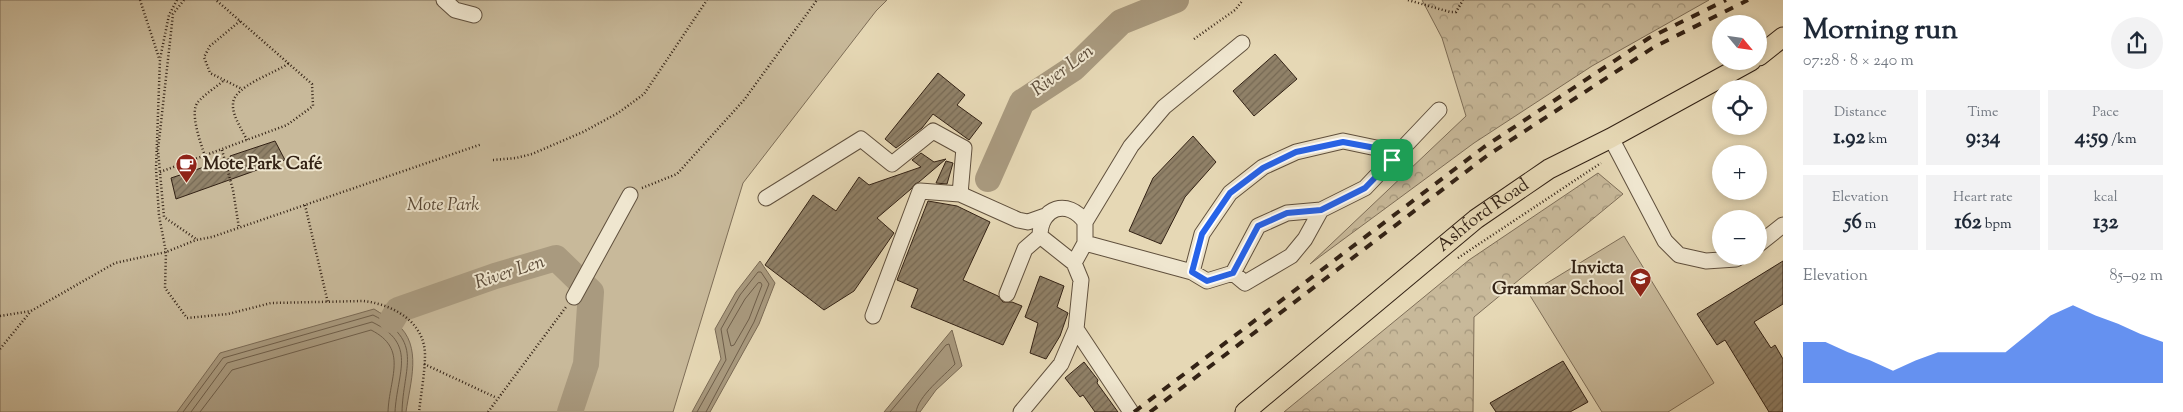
<!DOCTYPE html>
<html lang="en">
<head>
<meta charset="utf-8">
<style>
  :root { --surface:#fff; --page:#f2f2f3; --text:#1f2937; --muted:#747a83; --accent:#2563eb }
  body { margin:0; font-family:"Sorts Mill Goudy",serif; background:var(--page); color:var(--text); height:100vh; display:flex; flex-direction:column; font-size:19px; white-space:nowrap }
  * { box-sizing:border-box; margin:0 }
  p { font-size:16px; color:var(--muted) }
  .icon { flex:none; width:28px; height:28px; fill:none; stroke:currentColor; stroke-width:2; stroke-linecap:round; stroke-linejoin:round }
  .map { position:relative; flex:1; overflow:hidden }
  .sheet { display:flex; flex-direction:column; background:var(--surface); width:400px }
  .sheet>* { flex:none }
  .needle { width:32px; rotate:119deg }
  .tools { position:absolute; left:1712px; top:15px; display:grid; gap:10px }
  .tools a { display:grid; place-items:center; width:55px; height:55px; border-radius:50%; background:var(--surface); box-shadow:0 2px 8px #0003; font-size:25px }
  .pin { position:absolute; display:grid; place-items:center; width:42px; height:42px; color:#fff; margin:-21px; border-radius:10px; box-shadow:0 2px 8px #0006 }
  .round { display:grid; place-items:center; flex:none; width:52px; height:52px; border-radius:26px; background:var(--page) }
  .summary { display:flex; align-items:center; justify-content:space-between; height:85px; padding:0 20px }
  h1 { font-size:28px; font-weight:800; line-height:38px }
  .stats { display:grid; grid-template-columns:repeat(3,1fr); gap:8px; height:85px; padding:5px 20px }
  .stats div { display:grid; align-content:center; border-radius:0px; background:var(--page); text-align:center }
  .stats b { font-size:21px; font-weight:800 }
  .stats small { font-size:14px; font-weight:400 }
  .stats p { font-size:14px }
  .chart { height:140px; padding:10px 20px }
  .chart p { display:flex; justify-content:space-between }
  .chart svg { width:100%; height:90px; margin-top:5px; fill:var(--accent); opacity:.7 }
  main { display:flex; flex:1; min-height:0 }
  .map>svg:first-child { display:block }
  .forest { fill:url(#forest-crowns); stroke:#7e6e58 }
  .park { fill:#c8b99a; stroke:#7e6e58 }
  .water { fill:#a99a7f; stroke:#7a6a55 }
  .lines { fill:none; stroke-linecap:round; stroke-linejoin:round }
  .shore { stroke:#6e5e4a; stroke-width:1 }
  .river { stroke:#a99a7f; stroke-width:26 }
  .building { fill:url(#building-hatch); stroke:#332215 }
  .minor-casing { stroke:#60503d; stroke-width:17 }
  .major-casing { stroke:#332215; stroke-width:21 }
  .path { stroke:#332215; stroke-width:2.5; stroke-dasharray:1 2.5; stroke-linecap:butt }
  .minor { stroke:#efe6cf; stroke-width:15 }
  .major { stroke:#e6d8b5; stroke-width:19 }
  .rail { stroke:#332215; stroke-width:4; stroke-dasharray:9 9; stroke-linecap:butt }
  .route-casing { stroke:#fff; stroke-width:10 }
  .route { stroke:#2563eb; stroke-width:6 }
  .labels { text-anchor:middle; dominant-baseline:central; stroke-width:4; stroke-linejoin:round; paint-order:stroke }
  .poi-label { font-size:18px; font-weight:bold; fill:#332215; stroke:#efe6cf; text-anchor:start }
  .park-label { font-size:18px; font-style:italic; fill:#584836; stroke:#efe6cf }
  .street-label { font-size:18px; fill:#332215; stroke:#efe6cf }
  .water-label { font-size:19px; font-style:italic; fill:#5c4c3a; stroke:#efe6cf }
</style>
</head>
<body>
<main>
<div class="map">
<svg width="1783" height="412" viewBox="0 0 1783 412">
  <defs>
    <pattern id="forest-crowns" width="20" height="18" patternUnits="userSpaceOnUse" patternTransform="scale(1.25)"><rect width="20" height="18" fill="#c8b99a"/><path d="M2 6a3 3 0 1 1 6 0M12 15a3 3 0 1 1 6 0" fill="none" stroke="#a3967c"/></pattern>
    <pattern id="building-hatch" width="6" height="6" patternUnits="userSpaceOnUse" patternTransform="scale(1.25)"><rect width="6" height="6" fill="#908168"/><path d="M-1 1l2-2M0 6l6-6M5 7l2-2" fill="none" stroke="#766954"/></pattern>
  </defs>
  <rect width="100%" height="100%" fill="#e6d8b5"/>
  <filter id="stains"><feTurbulence type="fractalNoise" baseFrequency=".004" numOctaves="4"/><feColorMatrix values="0 0 0 0 .2 0 0 0 0 .09 0 0 0 0 .02 0 0 0 .5 -.17"/></filter>
  <radialGradient id="worn" r=".72"><stop offset=".6" stop-color="#630" stop-opacity="0"/><stop offset="1" stop-color="#630" stop-opacity=".3"/></radialGradient>
  <path class="forest" d="M1422,0H1709L1592,66L1474,143L1310,264L1466,116L1442,38Z
    M1598,173L1623,194L1474,317L1473,412H1284L1469,260Z"/>
  <path class="park" d="M0,0H887L876,11L743,183L673,412H0Z
    M1624,236L1714,383L1668,412H1602L1529,294Z"/>
  <path class="water" d="M760,261L775,283L759,324L710,412H692L721,359L715,329L736,292Z
    M374,309C381,314 391,318 397,324C423,346 410,383 406,412H177L220,353Z
    M952,330L962,366L936,390L920,412H884Z"/>
  <g class="lines">
    <path class="shore" d="M761,283L762,285L749,319L734,345L731,346L727,330L745,299L758,283Z
      M183,412L223,358L373,315C425,341 403,367 402,412
      M191,412L227,363L372,322C418,344 397,372 395,412
      M200,412L232,370L371,330C409,349 389,378 388,412
      M697,412L726,360L721,329L740,295L758,272H761L769,284L754,322L706,412
      M890,412L946,345L949,344L955,364C944,376 918,396 916,412"/>
    <path class="river" d="M988,179L1022,102L1074,68L1121,22L1176,0
      M392,320L398,310L495,276L556,258L591,292L586,364L570,412"/>
  </g>
  <path class="building" d="M1275,54L1297,79L1254,116L1233,91Z
    M938,73L965,95L957,105L982,123L969,140L933,114L922,128L896,148L885,139Z
    M1193,136L1216,162L1185,197L1161,244L1129,231L1153,178Z
    M275,141L285,160L176,199L171,178L231,158L230,156Z
    M921,153L934,162L946,159L919,182L915,184L911,189L877,218L894,233L854,291L824,310L765,265L813,195L836,211L859,177L869,185L921,167L912,160Z
    M946,161L953,163L947,184L936,183Z
    M928,201L957,206L990,222L963,280L998,296L1003,302H1012L1022,306L1003,345L911,307L918,289L897,280Z
    M1783,261V304L1754,322L1771,348L1775,345L1783,359V412H1769L1725,340L1717,345L1697,314Z
    M1040,276L1064,286L1057,307L1068,313L1060,336L1046,359L1030,353L1038,323L1025,317Z
    M1563,361L1588,402L1570,412H1496L1490,403Z
    M1084,362L1098,380L1097,383L1118,412H1095L1083,395L1080,397L1065,378Z"/>
  <g class="lines">
    <defs>
      <path id="minor" d="M444,0L455,10L474,15
        M1611,138L1665,241L1679,255L1706,261L1736,259L1741,256
        M766,198L861,139L892,164L933,131L964,148L960,194L1018,220L1028,222L1045,216
        M1085,222L1131,146L1164,107L1242,43
        M1085,243L1192,272L1207,281L1233,273L1258,226L1287,213L1321,210L1365,188L1439,110
        M1759,244L1783,225
        M1074,263L1081,280L1076,329L1131,412
        M1192,272L1202,234L1230,193L1263,167L1296,152L1343,141L1381,149L1392,160
        M1233,273L1245,283L1291,256L1305,239L1321,210
        M1007,294L1025,249L1040,236C1040,207 1068,198 1085,222V243L1074,263L1040,236
        M574,297L630,195
        M873,316L920,191L960,194
        M1021,412L1061,364L1076,329"/>
      <g id="major">
        <path d="M1759,56L1783,37"/>
        <path id="s1" d="M1245,412L1476,219L1549,169L1611,138L1751,61"/>
      </g>
    </defs>
    <use href="#minor" class="minor-casing"/>
    <use href="#major" class="major-casing"/>
    <path class="path" d="M140,0L159,58
      M177,0L169,15L160,59L156,169L159,216L166,252L165,288L187,318L228,314L271,303L363,301C392,304 424,321 425,354C425,373 421,393 419,412
      M184,0L173,14L158,150L164,217L196,239
      M1408,0L1450,12H1456L1463,0
      M240,21L210,46L204,57L210,73L242,89
      M1194,39L1235,10L1243,0
      M247,140C242,130 232,115 233,104C233,86 276,73 289,63
      M222,150L233,190L239,228
      M205,156C201,144 189,112 198,102C205,94 215,88 223,81
      M493,160L516,158L532,154L583,132L618,113L644,94L707,0
      M160,172L287,125L313,106L312,84L216,0
      M642,188L677,174L744,100L817,0
      M305,205L328,303
      M1458,258L1601,163
      M0,316L31,311L115,263L166,252L196,240L212,237L482,144
      M0,349L31,311
      M424,364L497,398
      M488,412L566,307"/>
    <use href="#minor" class="minor"/>
    <use href="#major" class="major"/>
    <path class="rail" d="M1134,412L1484,147L1649,38L1726,0
      M1150,412L1488,155L1654,47L1748,0"/>
  </g>
  <g class="lines">
    <defs>
      <path id="route" d="M1343,142L1381,149L1392,160L1365,188L1321,210L1287,213L1258,226L1233,273L1207,281L1192,272L1202,234L1230,193L1263,168L1296,152Z"/>
    </defs>
    <use href="#route" class="route-casing"/>
    <use href="#route" class="route"/>
  </g>
  <defs>
    <symbol id="cafe-pin" viewBox="-11 -11 22 30"><path d="M0 17L-7.5 6A9.5 9.5 0 1 1 7.5 6Z" fill="#8f2418" stroke="#efe6cf"/><path d="M-5.5-4.5H6V0H3Q3 3.5 0 3.5H-2.5Q-5.5 3.5-5.5 0ZM3-3.2v2h1.7v-2ZM-6 4.5H4V6H-6Z" fill="#fff"/></symbol>
    <symbol id="school-pin" viewBox="-11 -11 22 30"><path d="M0 17L-7.5 6A9.5 9.5 0 1 1 7.5 6Z" fill="#8f2418" stroke="#efe6cf"/><path d="M0-5L7-2L0 1L-7-2ZM-4 1L0 2.5L4 1V4Q0 6-4 4Z" fill="#fff"/></symbol>
  </defs>
  <g fill-rule="evenodd">
    <use href="#cafe-pin" x="174" y="152" width="25" height="34"/>
    <use href="#school-pin" x="1628" y="266" width="25" height="34"/>
  </g>
  <g class="labels">
    <g class="poi-label">
      <text x="203" y="165">Mote Park Café</text>
      <text x="1624" y="269" text-anchor="end">Invicta<tspan x="1624" dy="21">Grammar School</tspan></text>
    </g>
    <g class="park-label">
      <text x="443" y="206">Mote Park</text>
    </g>
    <g class="street-label">
      <text stroke="none"><textPath href="#s1" startOffset="309">Ashford Road</textPath></text>
    </g>
    <g class="water-label">
      <text transform="translate(1063 71) rotate(-37)">River Len</text>
      <text transform="translate(510 273) rotate(-18)">River Len</text>
    </g>
  </g>
  <rect width="100%" height="100%" filter="url(#stains)"/>
  <rect width="100%" height="100%" fill="url(#worn)"/>
</svg>
<div class="tools">
<a><svg class="needle" viewBox="-14 -14 28 28"><path d="M0-13l5 13h-10z" fill="#e53935"/><path d="M0 13l5-13h-10z" fill="#747a83"/></svg></a>
<a><svg class="icon" aria-label="locate" viewBox="0 0 24 24"><circle cx="12" cy="12" r="6"/><path d="M12 2v4M12 18v4M2 12h4M18 12h4"/></svg></a>
<a>+</a>
<a>−</a>
</div>
<div class="pin" style="left:1392px;top:160px;background:#1e9e55"><svg class="icon" aria-label="arrive" viewBox="0 0 24 24"><path d="M6 21V4h12l-3 4 3 4H6"/></svg></div>
</div>
<section class="sheet">
<div class="summary"><div><h1>Morning run</h1><p>07:28 · 8 × 240 m</p></div><a class="round"><svg class="icon" aria-label="share" viewBox="0 0 24 24"><path d="M12 15V3M7 8l5-5 5 5M5 13v7h14v-7"/></svg></a></div>
<div class="stats">
<div><p>Distance</p><b>1.92<small> km</small></b></div>
<div><p>Time</p><b>9:34</b></div>
<div><p>Pace</p><b>4:59<small> /km</small></b></div>
</div>
<div class="stats">
<div><p>Elevation</p><b>56<small> m</small></b></div>
<div><p>Heart rate</p><b>162<small> bpm</small></b></div>
<div><p>kcal</p><b>132</b></div>
</div>
<div class="chart"><p><span>Elevation</span>85–92 m</p>
<svg viewBox="0 0 160 44" preserveAspectRatio="none"><path d="M0 44V24L10 24L20 29L30 33L40 38L50 33L60 29L70 29L80 29L90 29L100 20L110 11L120 6L130 11L140 15L150 20L160 24V44z"/></svg>
</div>
</section>
</main>
</body>
</html>
